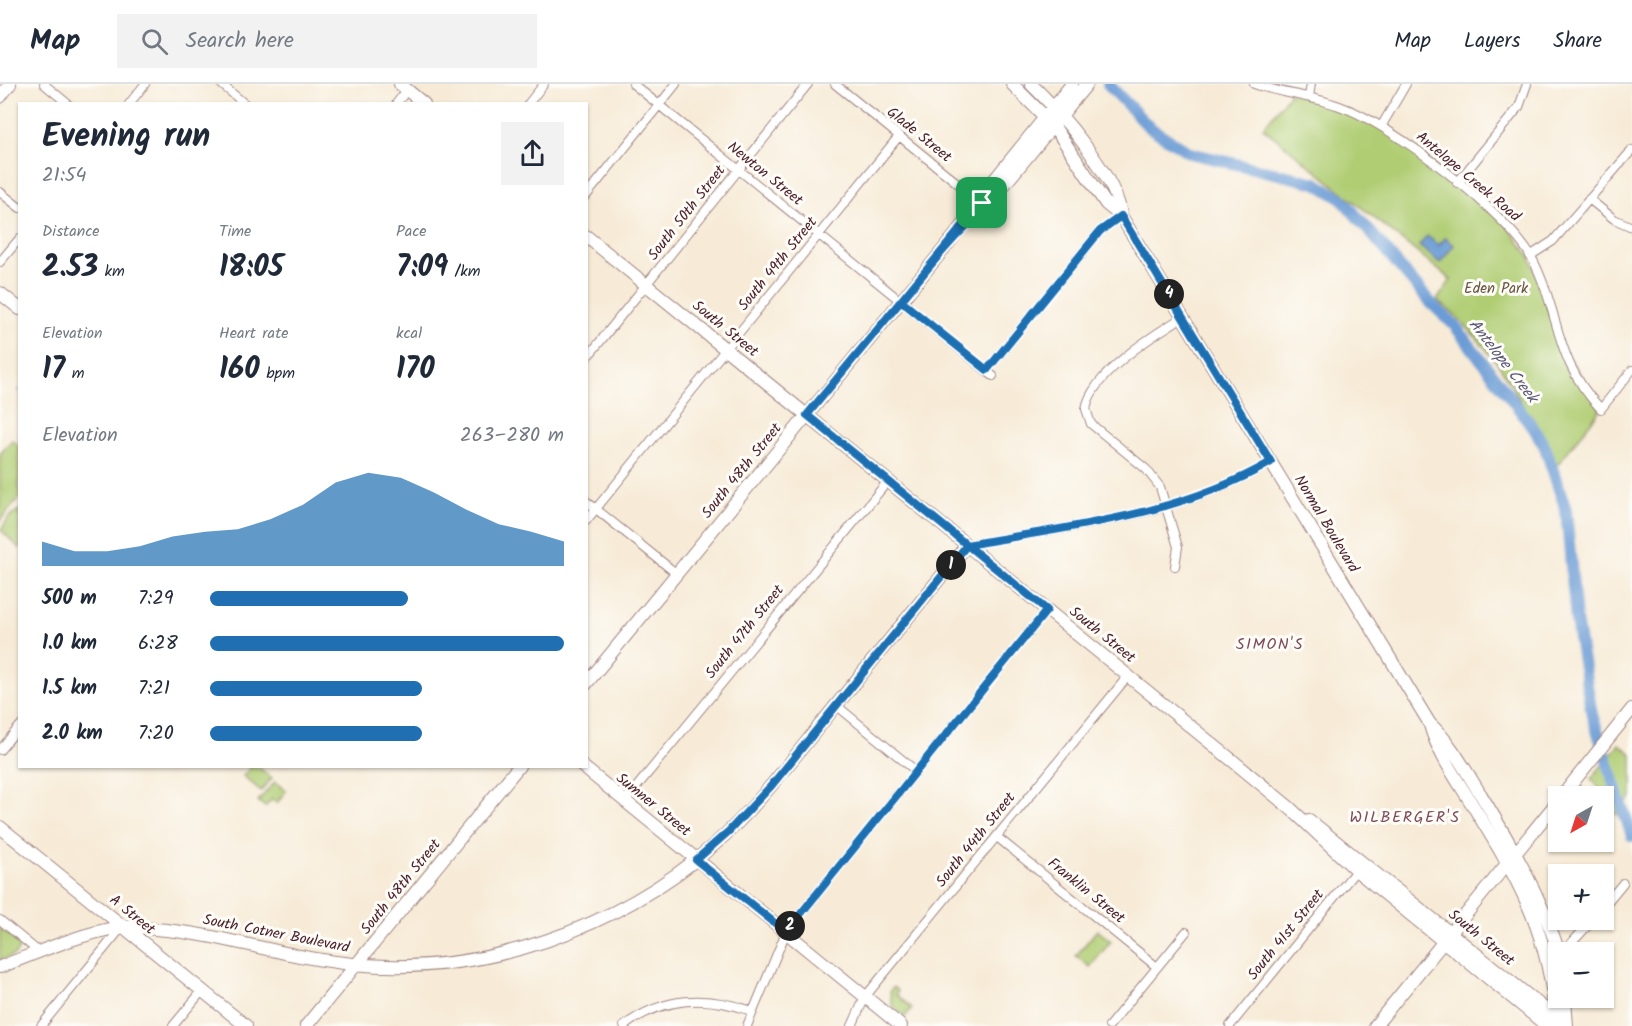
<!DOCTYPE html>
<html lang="en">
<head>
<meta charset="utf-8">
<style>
  :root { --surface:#fff; --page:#f2f2f3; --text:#1f2937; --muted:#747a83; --line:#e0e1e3; --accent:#1f6fb2 }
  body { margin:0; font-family:Kalam,sans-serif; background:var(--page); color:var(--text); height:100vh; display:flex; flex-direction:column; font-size:22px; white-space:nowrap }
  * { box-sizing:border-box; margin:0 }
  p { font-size:20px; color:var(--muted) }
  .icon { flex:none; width:33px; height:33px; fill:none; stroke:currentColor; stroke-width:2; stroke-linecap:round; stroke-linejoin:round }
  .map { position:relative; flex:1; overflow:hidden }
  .panel { position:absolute; left:18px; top:18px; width:570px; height:666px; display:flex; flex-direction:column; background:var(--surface); border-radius:0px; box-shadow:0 2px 4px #0004 }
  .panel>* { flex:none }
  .needle { width:39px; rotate:219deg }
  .controls { position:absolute; left:1548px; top:702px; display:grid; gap:12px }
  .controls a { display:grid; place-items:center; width:66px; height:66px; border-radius:0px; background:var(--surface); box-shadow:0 2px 4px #0004; font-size:30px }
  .pin { position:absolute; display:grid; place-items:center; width:51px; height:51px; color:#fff; margin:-26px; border-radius:12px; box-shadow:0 3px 9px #0006 }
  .km { position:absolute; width:30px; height:30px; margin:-15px; border-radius:50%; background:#222; color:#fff; font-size:16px; line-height:30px; text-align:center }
  .round { display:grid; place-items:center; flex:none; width:63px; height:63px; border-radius:0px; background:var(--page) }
  .headline { display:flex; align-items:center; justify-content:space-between; height:102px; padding:0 24px }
  h1 { font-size:33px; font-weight:600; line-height:45px }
  .metrics { display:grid; grid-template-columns:repeat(3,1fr); gap:9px; height:102px; padding:6px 24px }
  .metrics div { display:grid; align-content:center }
  .metrics b { font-size:30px; font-weight:600 }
  .metrics small { font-size:16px; font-weight:400 }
  .metrics p { font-size:16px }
  .chart { height:168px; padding:12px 24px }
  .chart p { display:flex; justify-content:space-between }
  .chart svg { width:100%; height:108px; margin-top:6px; fill:var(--accent); opacity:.7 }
  ul { padding:0 24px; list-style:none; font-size:20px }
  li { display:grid; grid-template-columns:96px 72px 1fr; align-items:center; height:45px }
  li i { height:15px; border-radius:8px; background:var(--accent) }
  header { display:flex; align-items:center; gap:36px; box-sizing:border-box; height:84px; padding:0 30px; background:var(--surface); border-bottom:2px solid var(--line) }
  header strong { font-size:28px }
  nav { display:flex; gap:33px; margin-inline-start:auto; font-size:21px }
  .search { width:420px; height:54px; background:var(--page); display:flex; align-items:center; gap:15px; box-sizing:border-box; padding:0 21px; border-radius:0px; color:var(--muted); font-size:22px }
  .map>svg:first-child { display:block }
  .green { fill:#b0cd73; stroke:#7d764f; stroke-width:1.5 }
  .water { fill:#6c9cd5; stroke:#5b5e80; stroke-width:1.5 }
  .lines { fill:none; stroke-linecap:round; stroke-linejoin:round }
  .stream { stroke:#6c9cd5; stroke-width:2 }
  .river { stroke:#6c9cd5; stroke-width:12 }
  .street-casing { stroke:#a08581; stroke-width:10 }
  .secondary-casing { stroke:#a08581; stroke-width:14 }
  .street { stroke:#fff; stroke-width:8 }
  .secondary { stroke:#fff; stroke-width:12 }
  .route-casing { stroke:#fff; stroke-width:12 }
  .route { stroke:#1f6fb2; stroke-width:8 }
  .labels { text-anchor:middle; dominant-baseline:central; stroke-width:6; stroke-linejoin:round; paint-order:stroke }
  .street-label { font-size:15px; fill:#4a1f2b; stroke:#fdfcf7 }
  .park-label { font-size:15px; fill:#695341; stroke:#fdfcf7 }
  .water-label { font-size:16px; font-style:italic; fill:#595777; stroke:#fdfcf7 }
  .neighbourhood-label { font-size:16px; letter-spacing:1.5px; fill:#7d4a5a; stroke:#fdfcf7 }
</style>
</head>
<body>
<header>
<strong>Map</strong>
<div class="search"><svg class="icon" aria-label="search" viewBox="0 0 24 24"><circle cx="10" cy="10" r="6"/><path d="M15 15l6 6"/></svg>Search here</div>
<nav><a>Map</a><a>Layers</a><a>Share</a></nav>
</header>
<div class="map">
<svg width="1632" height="942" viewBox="0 0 1632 942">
  <rect width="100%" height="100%" fill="#fdfcf7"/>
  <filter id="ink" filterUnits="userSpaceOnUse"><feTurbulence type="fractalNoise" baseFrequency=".0167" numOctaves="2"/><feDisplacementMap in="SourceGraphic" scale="12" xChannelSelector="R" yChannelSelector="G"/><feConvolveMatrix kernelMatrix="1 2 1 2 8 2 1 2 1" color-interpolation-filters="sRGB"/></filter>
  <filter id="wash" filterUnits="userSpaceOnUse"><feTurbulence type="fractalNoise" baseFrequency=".008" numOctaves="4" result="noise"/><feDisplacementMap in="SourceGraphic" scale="24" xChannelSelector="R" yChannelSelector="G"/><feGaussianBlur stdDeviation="1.35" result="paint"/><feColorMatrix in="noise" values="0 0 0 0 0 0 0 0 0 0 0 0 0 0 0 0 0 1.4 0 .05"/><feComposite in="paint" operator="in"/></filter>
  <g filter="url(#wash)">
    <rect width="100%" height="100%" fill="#f7ebd7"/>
    <path class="green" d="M1290,9L1309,13L1382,41L1502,135L1530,172L1560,258L1601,325L1550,390C1527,317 1496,265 1437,216L1451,196L1263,44Z
      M12,356L19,362V414L0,437V370Z
      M19,426L20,464H19L1,446L9,433Z
      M1619,660L1632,670V713L1617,731C1604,721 1604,705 1591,695Z
      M251,683H258L272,694L261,707L243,692Z
      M275,698L286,707L277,719L272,715L265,723L258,717Z
      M0,844L18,858L19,865L15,871L0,877Z
      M1097,846L1111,857L1090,883L1076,872Z
      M893,903L898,907L896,910L912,924L905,933L892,921L890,907Z"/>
    <path class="water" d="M1427,152L1439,161L1445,154L1454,161L1440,179L1419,162Z"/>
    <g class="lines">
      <path class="stream" d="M18,307L20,306"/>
      <path class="river" d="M1108,0L1149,43L1190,69L1316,99L1342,115L1430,218L1455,242L1533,343L1545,363L1566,426L1576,536L1592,631L1632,752"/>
    </g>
  </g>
  <g filter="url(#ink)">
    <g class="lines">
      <defs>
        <path id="street" d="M44,0L68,20
          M221,0L245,20
          M633,0L993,292
          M835,0L982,119
          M1254,0C1283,10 1314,12 1342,23C1393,41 1510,130 1534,178C1562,234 1553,275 1601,325L1632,286
          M1309,13L1311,0
          M129,20L145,0
          M396,20L407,6
          M528,20L544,0
          M1382,41L1406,0
          M1457,99L1519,23L1527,0
          M0,108L20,124
          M586,112L676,0
          M1589,115L1614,135L1632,143
          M1530,172L1553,157L1632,66
          M0,178L20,154
          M586,275L808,0
          M987,286L1100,147L1121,132
          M586,417L677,490
          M586,437L899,52
          M967,461C1069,442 1180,433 1271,378
          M1175,482L1178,463L1160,403L1146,385L1091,340L1086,325C1091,290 1155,250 1183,233
          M836,621L916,687
          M0,666L20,642
          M625,717L888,397
          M997,753L1157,883
          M1604,822L1623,799
          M0,836L39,868
          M1563,868L1593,836
          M41,942L122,843
          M173,942L202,907
          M624,942C664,912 706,911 752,927
          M747,942L786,848L1047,526
          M852,942L865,913L1128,592
          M1109,942L1186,848
          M1230,942L1358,784"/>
        <path id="secondary" d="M400,0L424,20
          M1012,0L1053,41L1106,120L1121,132L1430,640C1452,660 1465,686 1481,711C1512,762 1540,811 1559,868
          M1031,0C1059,27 1118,94 1121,132
          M0,13L10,0
          M968,134L978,116L1072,0
          M586,152L1233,677L1290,724L1356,786L1547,942
          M0,209L20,225
          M586,600L966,138L986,123L1087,0
          M1430,641C1439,673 1461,701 1478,730C1523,803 1549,851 1556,938
          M582,682L901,942
          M1562,712L1632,625
          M1309,736L1566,942
          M0,743L246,942
          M0,883C39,868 79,850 120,843C131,841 144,844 155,845C222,850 286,874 353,880C483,893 617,845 715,760C757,723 790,678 825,635C872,577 920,519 967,461
          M1565,914L1567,942
          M306,942L519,682
          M1375,942L1558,717"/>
      </defs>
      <use href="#street" class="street-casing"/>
      <use href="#secondary" class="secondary-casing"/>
      <use href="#street" class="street"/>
      <use href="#secondary" class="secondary"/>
    </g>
  </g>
  <g class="lines" filter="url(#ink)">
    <defs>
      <path id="route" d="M982,119L978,116L966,138L807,331L967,461L771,702L729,747L696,776L786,848L1047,526L967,461C1070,442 1179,432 1271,378L1121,132L1100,147L987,286L901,217C928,184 954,151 986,123L982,119"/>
    </defs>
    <use href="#route" class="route-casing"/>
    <use href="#route" class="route"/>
  </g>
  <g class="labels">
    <g class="street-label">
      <text transform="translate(919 51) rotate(39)">Glade Street</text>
      <text transform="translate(765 90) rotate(39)">Newton Street</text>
      <text transform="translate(1468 93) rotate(40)">Antelope Creek Road</text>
      <text transform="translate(687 129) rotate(-52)">South 50th Street</text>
      <text transform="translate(778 180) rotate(-51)">South 49th Street</text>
      <text transform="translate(725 245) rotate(39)">South Street</text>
      <text transform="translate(742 387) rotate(-51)">South 48th Street</text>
      <text transform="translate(1326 440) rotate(59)">Normal Boulevard</text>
      <text transform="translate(745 548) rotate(-51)">South 47th Street</text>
      <text transform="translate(1102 551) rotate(39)">South Street</text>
      <text transform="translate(653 721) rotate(39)">Sumner Street</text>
      <text transform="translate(976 756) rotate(-51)">South 44th Street</text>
      <text transform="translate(401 803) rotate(-51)">South 48th Street</text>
      <text transform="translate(1086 807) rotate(39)">Franklin Street</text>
      <text transform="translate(132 831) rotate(39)">A Street</text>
      <text transform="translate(276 850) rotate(11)">South Cotner Boulevard</text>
      <text transform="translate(1286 851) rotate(-51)">South 41st Street</text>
      <text transform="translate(1481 854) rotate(39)">South Street</text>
    </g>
    <g class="park-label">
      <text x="1496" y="205">Eden Park</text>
    </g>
    <g class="water-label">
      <text transform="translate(1503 277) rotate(52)">Antelope Creek</text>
    </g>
    <g class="neighbourhood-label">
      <text x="1270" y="560">SIMON'S</text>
      <text x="1405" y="733">WILBERGER'S</text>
    </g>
  </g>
</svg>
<div class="controls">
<a><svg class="needle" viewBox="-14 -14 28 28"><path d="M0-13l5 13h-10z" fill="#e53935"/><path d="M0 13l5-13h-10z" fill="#747a83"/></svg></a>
<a>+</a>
<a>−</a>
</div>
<div class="pin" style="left:982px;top:119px;background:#1e9e55"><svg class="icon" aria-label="arrive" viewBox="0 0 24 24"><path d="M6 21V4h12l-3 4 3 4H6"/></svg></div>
<b class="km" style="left:951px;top:481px">1</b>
<b class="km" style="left:790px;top:842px">2</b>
<b class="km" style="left:1169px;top:210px">4</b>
<section class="panel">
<div class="headline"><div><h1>Evening run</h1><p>21:54</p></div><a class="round"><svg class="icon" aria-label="share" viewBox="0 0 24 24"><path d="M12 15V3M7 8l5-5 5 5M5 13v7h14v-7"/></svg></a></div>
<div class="metrics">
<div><p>Distance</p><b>2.53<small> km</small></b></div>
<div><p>Time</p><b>18:05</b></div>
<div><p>Pace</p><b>7:09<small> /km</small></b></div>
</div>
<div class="metrics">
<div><p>Elevation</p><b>17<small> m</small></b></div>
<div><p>Heart rate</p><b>160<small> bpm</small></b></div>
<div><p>kcal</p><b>170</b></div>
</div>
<div class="chart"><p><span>Elevation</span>263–280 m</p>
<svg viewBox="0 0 160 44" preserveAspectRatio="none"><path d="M0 44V34L10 38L20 38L30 36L40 32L50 30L60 29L70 25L80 19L90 10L100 6L110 8L120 14L130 21L140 27L150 30L160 34V44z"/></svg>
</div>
<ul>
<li><b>500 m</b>7:29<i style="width:56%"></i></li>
<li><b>1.0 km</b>6:28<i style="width:100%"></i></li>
<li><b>1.5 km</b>7:21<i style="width:60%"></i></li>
<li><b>2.0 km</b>7:20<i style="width:60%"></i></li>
</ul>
</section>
</div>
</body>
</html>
